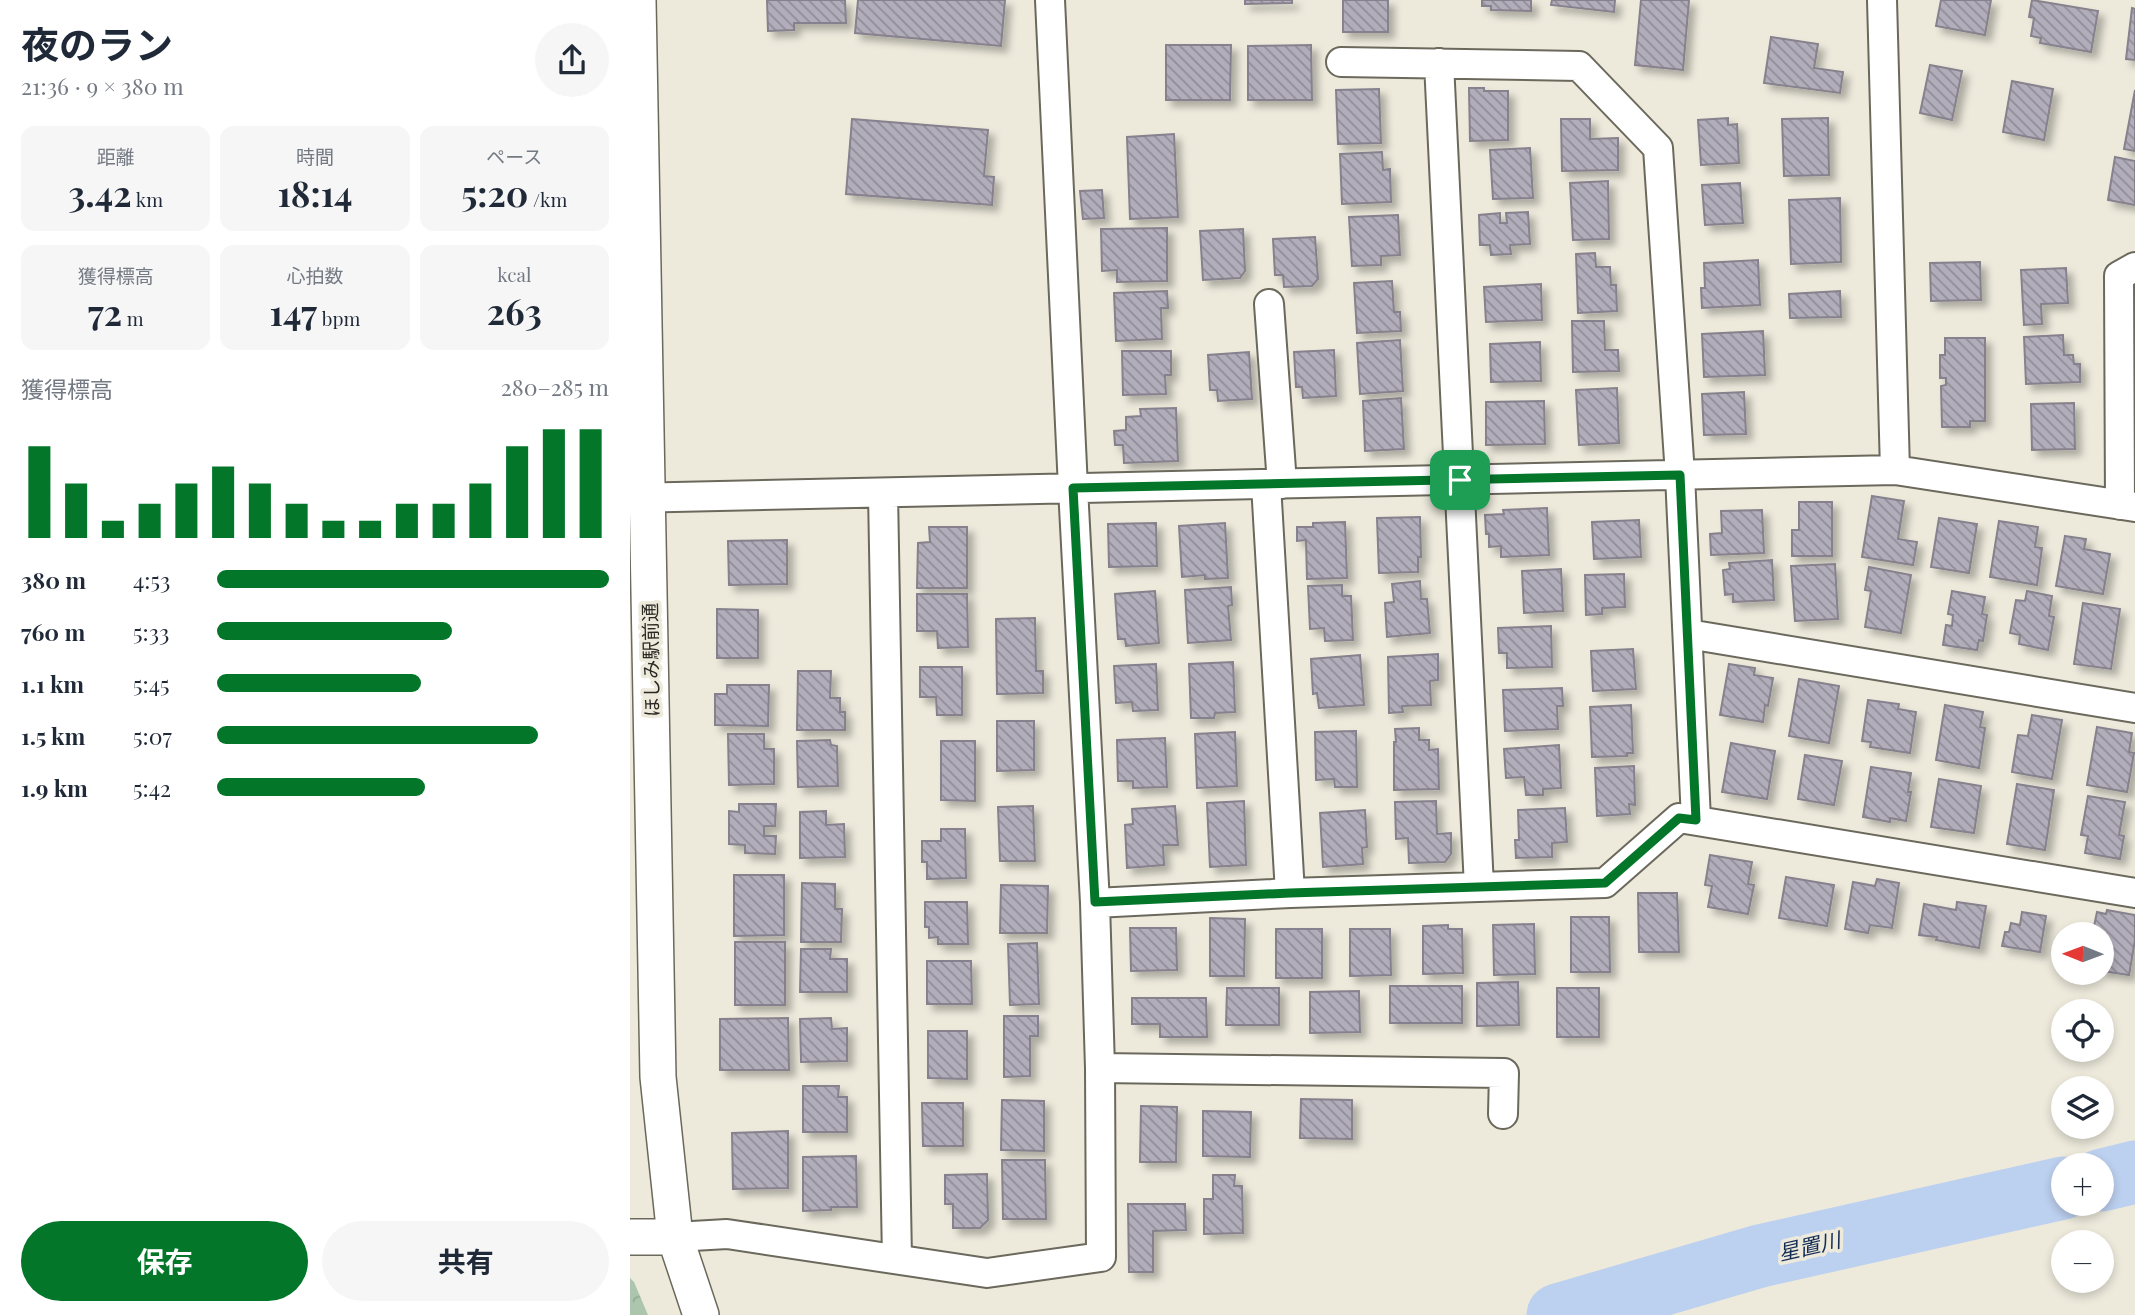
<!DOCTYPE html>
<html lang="ja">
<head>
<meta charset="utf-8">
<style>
  :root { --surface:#fff; --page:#f6f6f7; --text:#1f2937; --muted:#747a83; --accent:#03762a }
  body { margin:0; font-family:"Playfair Display","Noto Sans JP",serif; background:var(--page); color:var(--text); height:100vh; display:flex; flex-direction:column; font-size:26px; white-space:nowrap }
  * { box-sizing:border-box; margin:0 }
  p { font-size:23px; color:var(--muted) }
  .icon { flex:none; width:38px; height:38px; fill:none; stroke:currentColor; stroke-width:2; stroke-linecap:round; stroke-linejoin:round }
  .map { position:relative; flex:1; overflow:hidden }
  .panel { display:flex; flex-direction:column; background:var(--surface); width:630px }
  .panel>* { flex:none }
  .needle { width:46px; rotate:271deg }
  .controls { position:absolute; left:1421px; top:922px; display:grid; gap:14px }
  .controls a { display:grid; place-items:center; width:63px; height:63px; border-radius:50%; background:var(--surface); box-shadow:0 4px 10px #0003; font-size:35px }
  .pin { position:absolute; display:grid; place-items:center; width:60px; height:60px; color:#fff; margin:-30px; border-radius:14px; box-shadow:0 4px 10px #0006 }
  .round { display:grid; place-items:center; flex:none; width:74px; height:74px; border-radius:37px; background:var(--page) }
  .headline { display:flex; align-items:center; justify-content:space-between; height:119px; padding:0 21px }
  h1 { font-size:38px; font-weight:700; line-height:52px }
  .figures { display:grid; grid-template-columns:repeat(3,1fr); gap:10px; height:119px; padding:7px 21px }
  .figures div { display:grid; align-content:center; border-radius:14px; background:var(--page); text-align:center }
  .figures b { font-size:35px; font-weight:700 }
  .figures small { font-size:19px; font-weight:400 }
  .figures p { font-size:19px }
  .chart { height:196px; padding:14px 21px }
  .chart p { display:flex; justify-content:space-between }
  .chart svg { width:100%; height:126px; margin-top:7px; stroke:var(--accent); stroke-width:6 }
  .cta { display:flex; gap:14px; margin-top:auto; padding:14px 21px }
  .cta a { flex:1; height:80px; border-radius:42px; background:var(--accent); color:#fff; font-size:28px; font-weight:700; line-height:80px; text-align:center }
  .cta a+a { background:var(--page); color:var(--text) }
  ul { padding:0 21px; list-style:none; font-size:23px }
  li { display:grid; grid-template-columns:112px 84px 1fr; align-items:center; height:52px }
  li i { height:18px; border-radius:9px; background:var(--accent) }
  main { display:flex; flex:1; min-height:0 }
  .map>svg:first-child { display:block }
  .park { fill:url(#park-crowns) }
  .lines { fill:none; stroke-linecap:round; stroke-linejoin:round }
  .river { stroke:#bcd0ef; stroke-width:63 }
  .building { fill:url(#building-back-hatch); stroke:#86818c; stroke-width:2; filter:url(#shadow) }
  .minor-casing { stroke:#6b685c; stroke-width:32 }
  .tertiary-casing { stroke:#6b685c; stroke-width:38 }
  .minor { stroke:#fff; stroke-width:28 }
  .tertiary { stroke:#fff; stroke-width:35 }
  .route-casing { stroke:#fff; stroke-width:14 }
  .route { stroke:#03762a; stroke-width:9 }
  .labels { text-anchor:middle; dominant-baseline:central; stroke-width:7; stroke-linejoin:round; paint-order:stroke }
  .street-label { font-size:19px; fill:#2a2823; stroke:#edeadc }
  .water-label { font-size:21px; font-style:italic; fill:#142c54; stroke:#edeadc }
</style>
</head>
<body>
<main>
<section class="panel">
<div class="headline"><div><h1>夜のラン</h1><p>21:36 · 9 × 380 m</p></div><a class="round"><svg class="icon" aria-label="share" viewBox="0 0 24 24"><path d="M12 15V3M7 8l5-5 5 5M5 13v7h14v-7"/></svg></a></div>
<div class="figures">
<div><p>距離</p><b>3.42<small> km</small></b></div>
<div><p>時間</p><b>18:14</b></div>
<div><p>ペース</p><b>5:20<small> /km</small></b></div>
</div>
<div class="figures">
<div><p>獲得標高</p><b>72<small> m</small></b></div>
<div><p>心拍数</p><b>147<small> bpm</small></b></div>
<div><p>kcal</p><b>263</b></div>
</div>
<div class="chart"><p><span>獲得標高</span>280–285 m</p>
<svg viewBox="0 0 160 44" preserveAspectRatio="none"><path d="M5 44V12M15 44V25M25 44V38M35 44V32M45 44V25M55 44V19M65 44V25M75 44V32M85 44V38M95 44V38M105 44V32M115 44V32M125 44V25M135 44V12M145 44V6M155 44V6"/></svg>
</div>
<ul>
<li><b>380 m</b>4:53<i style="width:100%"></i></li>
<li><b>760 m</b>5:33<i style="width:60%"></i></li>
<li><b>1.1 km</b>5:45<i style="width:52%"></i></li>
<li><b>1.5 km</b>5:07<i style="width:82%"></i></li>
<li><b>1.9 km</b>5:42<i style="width:53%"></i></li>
</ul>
<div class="cta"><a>保存</a><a>共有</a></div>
</section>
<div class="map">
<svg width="1505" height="1315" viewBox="0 0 1505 1315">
  <defs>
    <pattern id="park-crowns" width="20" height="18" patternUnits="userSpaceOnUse" patternTransform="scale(1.75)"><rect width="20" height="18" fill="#abc6ac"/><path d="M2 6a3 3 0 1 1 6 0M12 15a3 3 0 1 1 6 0" fill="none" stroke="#93aa94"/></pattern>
    <pattern id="building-back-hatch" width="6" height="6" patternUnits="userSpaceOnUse" patternTransform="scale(1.75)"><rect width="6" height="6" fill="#b2adba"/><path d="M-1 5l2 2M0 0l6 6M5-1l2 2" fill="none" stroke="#918d97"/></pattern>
    <filter id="shadow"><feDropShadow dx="6" dy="6" stdDeviation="3.5" flood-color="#0004"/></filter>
  </defs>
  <rect width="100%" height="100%" fill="#edeadc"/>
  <path class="park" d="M0,1278L4,1282L18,1315H0Z"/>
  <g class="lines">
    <path class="river" d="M1472,1180L1505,1172
      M928,1315L1130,1256L1433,1188"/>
  </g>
  <path class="building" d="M137,0H215L216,23H164V30L138,31Z
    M228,0H375L371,46L225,33Z
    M615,0H662V3L615,4Z
    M713,0H758V32H713Z
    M852,0H901V11L861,10V6H852Z
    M922,0H985L984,12L921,5Z
    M1011,0H1059L1053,70L1005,65Z
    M1311,0H1361L1355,35L1306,26Z
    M1402,0L1468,11L1461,52L1410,43L1411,38L1401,36L1404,18L1399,17Z
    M1502,8L1505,9V60L1496,59Z
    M1141,37L1188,44L1184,68L1213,72L1210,93L1134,83Z
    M536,45H601L600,100H536Z
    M681,45L682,100H618V46Z
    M1300,65L1332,71L1322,120L1290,113Z
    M1382,81L1423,89L1414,140L1373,132Z
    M839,88H854V91H878V140L840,141Z
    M749,89L751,143L708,144L706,90Z
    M1505,90V151L1494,149Z
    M1098,118V125L1107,124L1109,163L1071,165L1068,120Z
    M1198,118L1199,175L1154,176L1152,119Z
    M222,119L358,130L354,176L364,177L362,205L216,194Z
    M931,119H960V139L988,138V170L932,171Z
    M544,134L548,217L500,219L497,137Z
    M900,148L903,198L863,199L860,150Z
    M752,152L753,170L760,169L761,202L712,204L710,154Z
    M1485,157L1505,161V205L1478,200Z
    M978,181L979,239L943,240L940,183Z
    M1110,183L1113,223L1075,225L1072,185Z
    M472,190L474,218L453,219L450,191Z
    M1210,198L1211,262L1161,264L1159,200Z
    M898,212L900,244L880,245L881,254L861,255L860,245H850L849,215L870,213V223H877L876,213Z
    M768,215L770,255L751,256V265L722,266L719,217Z
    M537,228V281L487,282V270L472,271L471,229Z
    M613,229L615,271L610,278L573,280L570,231Z
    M685,237L688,279L682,286L654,287L653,275H645L643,239Z
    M965,253L966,267H980L981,285H986L987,311L948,313L946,254Z
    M1128,260L1130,305L1072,308L1071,288H1075L1074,263Z
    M1350,262L1351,300L1301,301L1300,263Z
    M1436,268L1438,303L1411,304L1412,324L1394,325L1391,270Z
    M762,281L764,312H770L771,331L727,333L724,283Z
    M911,284L912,320L856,322L854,287Z
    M537,291L538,308H531L532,339L486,341L484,293Z
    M1210,291L1211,317L1160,318L1159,294Z
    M942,321H974L975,350H988L989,371L943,372Z
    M1133,331L1135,375L1074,377L1072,334Z
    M1433,335L1434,355H1443L1444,364H1450V382L1396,384L1394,337Z
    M1315,338H1355V421H1340V427H1312L1311,386L1316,385V378H1310V355H1315Z
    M770,340L773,391L730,394L727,343Z
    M910,342L911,381L861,382L860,344Z
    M704,350L706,396L673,398L672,387H666L664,352Z
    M492,351H541V375H535L536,394L493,395Z
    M619,352L622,399L588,401L587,390H580L578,355Z
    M987,388L989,443L949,445L946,390Z
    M1114,392L1116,434L1074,435L1072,394Z
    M771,398L774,449L735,451L733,401Z
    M914,401L915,444L856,445V402Z
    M1444,403L1445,449L1402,450L1401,404Z
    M546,408L548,461L494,463L493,445H485L484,431L496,430V417L511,416L510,409Z
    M1242,496L1274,501L1268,539L1287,542L1283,565L1232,557Z
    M1169,502H1202V556H1162V530H1169Z
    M917,508L919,555L871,557V546L859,547V534H856L855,515L874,514L873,510Z
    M1132,510L1134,553L1081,555L1080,534L1092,533L1091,511Z
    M790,517L791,557H788V572L749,573L747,518Z
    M1309,518L1347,524L1339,573L1301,567Z
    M1009,520L1011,557L964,559L962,522Z
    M1369,521L1408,527L1405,547L1412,548L1407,585L1360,577Z
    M715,522L717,578L677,579L676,540L667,541V527H683V523Z
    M526,523L527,566L479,567L478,524Z
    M595,523L598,578L575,579V575L552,577L549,526Z
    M299,527H337V588H287L288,543L300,542Z
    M1435,536L1456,539L1454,549L1480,554L1473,594L1426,586Z
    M157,540V584L99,585L98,541Z
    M1142,560L1144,600L1103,602V594L1095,595L1093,570L1100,569L1099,563Z
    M1205,564L1208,619L1165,621L1161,566Z
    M1239,567L1281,575L1271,633L1235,627L1241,591L1235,590Z
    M931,569L933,611L894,613L892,571Z
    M994,574L995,607L972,608V614L956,615L955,575Z
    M790,581L791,599H797L800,633L757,637L755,603L764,602L762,584Z
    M712,585V596H721L723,640L695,641L694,628L680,629L678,586Z
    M601,587L602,605L598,606L601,640L558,643L555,590Z
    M525,591L529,643L496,646L495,639H488L485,594Z
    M1322,591L1355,597L1352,614L1357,615L1353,641L1349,640L1347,650L1313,645L1316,625L1322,626L1323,615L1318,614Z
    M1397,591L1422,596L1419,616L1424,617L1418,650L1389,644L1390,635L1380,633L1386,600L1395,601Z
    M287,594H337L338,647L308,648L307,631H287Z
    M1453,603L1490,609L1481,669L1444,664Z
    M87,609L128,610V658H87Z
    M405,618L406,671H413V693L367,694L366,619Z
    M921,626L922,667L877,668V653H869L868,628Z
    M1003,649L1006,689L963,691L961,651Z
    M808,654V680L800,681L801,705L772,706L773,712L759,713L758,657Z
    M730,655L734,705L689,708L687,693L683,694L681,659Z
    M603,662L605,712L585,713L584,718H561L559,664Z
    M526,664L528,710L503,711L502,702L486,703L484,666Z
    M1099,664L1125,668L1124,675L1143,678L1138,706L1135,705L1133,722L1090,715Z
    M290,667H332V715H307L306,697H290Z
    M168,671H201L200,698H210V712H215V730H167Z
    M1169,679L1209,686L1199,743L1159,736Z
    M97,685H139L138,726L85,725V694H97Z
    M932,688L933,706H927L928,729L875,731L873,690Z
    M1238,700L1269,704L1268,709L1286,712L1280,753L1240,747L1241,742L1232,741Z
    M1001,705L1003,753H997V756L962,757L960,707Z
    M1315,705L1353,712L1350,727L1355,728L1349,768L1306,760Z
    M1402,715L1432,720L1422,779L1382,772L1388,735L1398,736Z
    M367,721H404V770L367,771Z
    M1467,727L1502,733L1499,752L1504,753L1497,792L1457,785Z
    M789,728V740H799V750L808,749L809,789L764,790V742H766L765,729Z
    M726,731L727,787H705L704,779L686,780L685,732Z
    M605,732L607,786L567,788L565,734Z
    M98,734H134V749H144V784L99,785Z
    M535,738L537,787L503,788V781H488L487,740Z
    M200,740L201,745L207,746L208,786L168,787L167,741Z
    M311,741H345V801L311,800Z
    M1101,743L1145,751L1137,799L1092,792Z
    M929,745L931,788L913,789V795H896L894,777L876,778L874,749Z
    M1175,755L1212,761L1204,805L1168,799Z
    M1004,766L1005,805L999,804L1000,814L967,816L965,768Z
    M1241,767L1281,773L1278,792H1281L1276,821L1260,818V822L1233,817Z
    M1309,779L1351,786L1344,833L1301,827Z
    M1387,784L1424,790L1415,850L1377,844Z
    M1458,796L1495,802L1489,835L1494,836L1490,859L1455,853L1458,836L1451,835Z
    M614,801L616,865L580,867L577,803Z
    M806,801L807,834L821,833V854L815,862L779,863L778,838L766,839L765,802Z
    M109,804H146L145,826H134V836H146L145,854L115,853V845L99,844V811L109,812Z
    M403,806L405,861H370L368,807Z
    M545,806L548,845H533L534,865L497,868L495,825L503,824L502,809Z
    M935,808L937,842L922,843V857L886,858L885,840H889L888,810Z
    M735,810L737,847L732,848L733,864L693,867L690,813Z
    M196,811V825L214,824L215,857L170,858V812Z
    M311,829H335L336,878L297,879V862H292V841H311Z
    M1080,855L1122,862L1118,884L1124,885L1118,914L1078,907L1082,886L1075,885Z
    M104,875H154V935L104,936Z
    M1156,877L1204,885L1197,926L1149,918Z
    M1247,879L1269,883L1262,928L1240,925L1238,933L1215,929L1223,882L1245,886Z
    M172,883L205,884V909H212L211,942H171Z
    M371,885L418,886L417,933H370Z
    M1008,893H1047L1049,952H1009Z
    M295,902H337L338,944H308V937L299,938V927H295Z
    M1327,902L1356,906L1349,948L1306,940L1307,937L1289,935L1294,904L1326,910Z
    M1477,910L1505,915V940L1499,975L1472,971V934H1458V930L1463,931L1467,912L1476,914Z
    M1392,912L1416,916L1410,952L1372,946L1375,932H1379L1381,923L1390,925Z
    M941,917H979L980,972H941Z
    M580,918L615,919L614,976H580Z
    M904,924L905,974L864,975L863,925Z
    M818,925V929H832L833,973L793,974V926Z
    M500,928H546L547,970L501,971Z
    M646,929H692V978H646Z
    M720,929H760L761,975L720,976Z
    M105,942H155V1005H105Z
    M407,943L409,1004L380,1005L378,944Z
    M171,949H201L200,959H217V992H170Z
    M297,961H341L342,1004H297Z
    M888,982L889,1025L847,1026V983Z
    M760,986H832V1023H760Z
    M597,988H649V1025H596Z
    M927,988H969V1037H927Z
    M729,991L730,1032L680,1033V992Z
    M502,998H576L577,1037H530V1024H502Z
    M374,1016H408V1036H400V1076L374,1077Z
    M158,1018L159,1070H90V1019Z
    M201,1018L202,1029L217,1028V1061L171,1062L170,1019Z
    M298,1031H337V1079L298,1078Z
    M173,1086H209L208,1097H217V1132H173Z
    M671,1099L722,1100V1139L670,1138Z
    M372,1100L414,1101V1151L371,1150Z
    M292,1103H333V1146H293Z
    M511,1106L547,1107L546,1162H510Z
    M573,1111L621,1112L620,1157L573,1156Z
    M158,1131V1188L103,1189L102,1133Z
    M226,1156L227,1207H201V1210L173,1211V1157Z
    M372,1160H415L416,1219H373Z
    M357,1174L358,1220L350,1228H323V1204H315V1175Z
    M583,1175H605L604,1186H612L613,1233L574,1234V1199H583Z
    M498,1204H555L556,1230L523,1231V1272H499Z"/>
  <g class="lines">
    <defs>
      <path id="minor" d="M1252,0L1265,470
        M711,62L949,66L1028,148L1050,475L1066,820
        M809,63L849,887
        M639,304L652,484
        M636,484L660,893
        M253,493L267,1259
        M0,498L1265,470L1505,507
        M1490,505L1489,276L1505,267
        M1058,634L1505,708
        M465,903L660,893L975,883L1049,818L1505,893
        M470,1068L874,1073L873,1114
        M45,1237L97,1234L357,1273L471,1257L470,1068L465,903L443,488L420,0"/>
      <path id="tertiary" d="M8,0L28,1077L45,1237L71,1315
        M0,1237H45"/>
    </defs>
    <use href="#minor" class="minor-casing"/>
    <use href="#tertiary" class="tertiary-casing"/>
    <use href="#minor" class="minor"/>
    <use href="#tertiary" class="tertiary"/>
  </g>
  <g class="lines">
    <defs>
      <path id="route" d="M1050,475L1066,820L1049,818L975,883L660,893L465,902L443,488Z"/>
    </defs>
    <use href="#route" class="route-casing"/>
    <use href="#route" class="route"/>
  </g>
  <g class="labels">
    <g class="street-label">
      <text transform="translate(20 660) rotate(-91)">ほしみ駅前通</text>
    </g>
    <g class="water-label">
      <text transform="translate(1179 1245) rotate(-13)">星置川</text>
    </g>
  </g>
</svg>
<div class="controls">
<a><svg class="needle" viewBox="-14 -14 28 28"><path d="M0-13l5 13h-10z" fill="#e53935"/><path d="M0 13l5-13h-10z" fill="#747a83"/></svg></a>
<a><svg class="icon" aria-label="locate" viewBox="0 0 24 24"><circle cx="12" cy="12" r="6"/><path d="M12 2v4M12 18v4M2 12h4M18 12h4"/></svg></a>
<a><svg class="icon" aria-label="layers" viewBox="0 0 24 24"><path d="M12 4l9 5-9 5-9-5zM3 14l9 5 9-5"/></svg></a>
<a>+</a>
<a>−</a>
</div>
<div class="pin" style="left:830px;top:480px;background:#1e9e55"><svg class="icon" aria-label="arrive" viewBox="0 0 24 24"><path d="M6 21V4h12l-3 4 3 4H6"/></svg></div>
</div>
</main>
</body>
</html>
